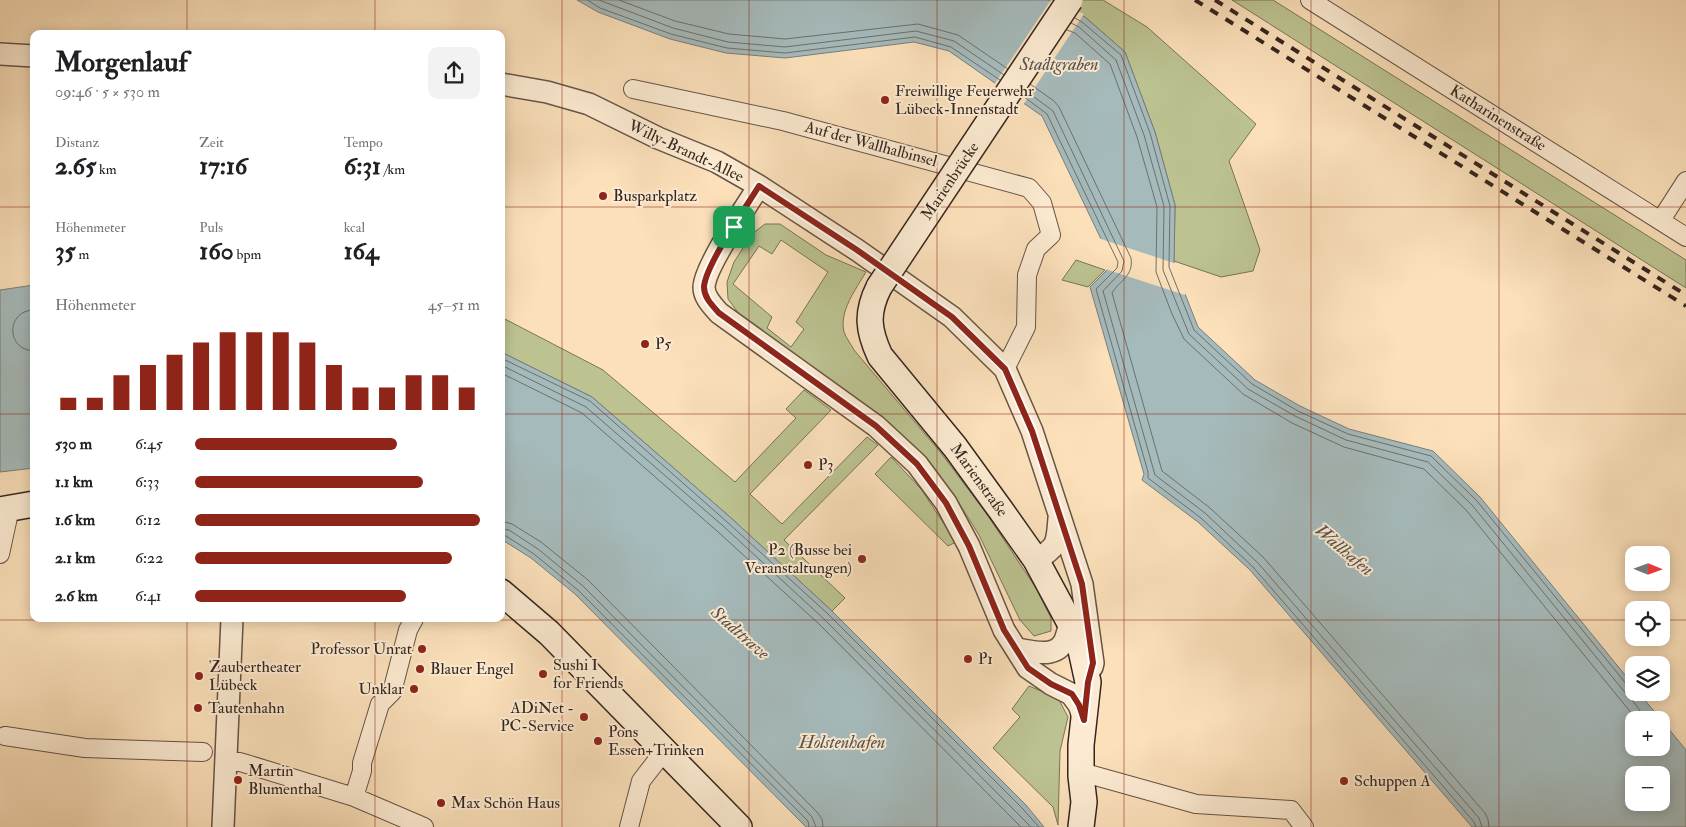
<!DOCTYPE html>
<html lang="de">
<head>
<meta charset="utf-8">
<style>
  :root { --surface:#fff; --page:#f2f2f2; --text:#202124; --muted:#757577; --accent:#8f2418 }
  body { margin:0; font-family:"IM FELL Double Pica",serif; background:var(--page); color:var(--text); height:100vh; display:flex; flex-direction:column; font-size:19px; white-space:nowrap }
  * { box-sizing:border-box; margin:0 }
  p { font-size:16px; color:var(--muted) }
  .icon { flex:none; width:28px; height:28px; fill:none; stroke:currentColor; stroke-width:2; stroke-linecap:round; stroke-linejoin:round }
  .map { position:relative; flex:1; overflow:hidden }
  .panel { position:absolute; left:30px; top:30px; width:475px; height:592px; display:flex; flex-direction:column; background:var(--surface); border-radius:10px; box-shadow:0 2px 12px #0003 }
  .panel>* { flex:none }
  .needle { width:32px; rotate:91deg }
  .buttons { position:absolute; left:1625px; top:546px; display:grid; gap:10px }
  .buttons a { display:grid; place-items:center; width:45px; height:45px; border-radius:10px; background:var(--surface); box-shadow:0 2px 12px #0003; font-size:25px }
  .pin { position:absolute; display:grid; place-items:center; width:42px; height:42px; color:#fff; margin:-21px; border-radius:10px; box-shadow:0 2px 8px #0006 }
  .round { display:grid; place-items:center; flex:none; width:52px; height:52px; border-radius:10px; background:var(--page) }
  .headline { display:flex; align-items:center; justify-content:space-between; height:85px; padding:0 25px }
  h1 { font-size:28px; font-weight:700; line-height:38px }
  .figures { display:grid; grid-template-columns:repeat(3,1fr); gap:8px; height:85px; padding:5px 25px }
  .figures div { display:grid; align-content:center }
  .figures b { font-size:25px; font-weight:700 }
  .figures small { font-size:14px; font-weight:400 }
  .figures p { font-size:14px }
  .chart { height:140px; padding:10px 25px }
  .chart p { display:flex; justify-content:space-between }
  .chart svg { width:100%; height:90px; margin-top:5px; stroke:var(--accent); stroke-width:6 }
  ul { padding:0 25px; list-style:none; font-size:16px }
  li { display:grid; grid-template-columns:80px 60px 1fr; align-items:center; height:38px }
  li i { height:12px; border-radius:6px; background:var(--accent) }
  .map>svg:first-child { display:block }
  .green { fill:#bcc391; stroke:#787458; fill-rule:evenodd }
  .water { fill:#a5babb; stroke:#787e7d; fill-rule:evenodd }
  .pier { fill:#fbe0ba }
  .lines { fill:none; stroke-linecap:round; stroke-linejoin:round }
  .shore { stroke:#6d706d; stroke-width:1 }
  .minor-casing { stroke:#665446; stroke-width:20 }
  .tertiary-casing { stroke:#665446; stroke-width:24 }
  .secondary-casing { stroke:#35251f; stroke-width:28 }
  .minor { stroke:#fcebd2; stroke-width:18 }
  .tertiary { stroke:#fcebd2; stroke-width:21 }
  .secondary { stroke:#fcebd2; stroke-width:25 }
  .rail { stroke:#35251f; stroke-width:4; stroke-dasharray:9 9; stroke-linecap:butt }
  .secondary-bridge-casing { stroke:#35251f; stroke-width:28; stroke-linecap:butt }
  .secondary-bridge { stroke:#fcebd2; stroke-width:25 }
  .route-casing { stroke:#fff; stroke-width:10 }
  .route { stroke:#8f2418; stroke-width:6 }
  .grid { fill:none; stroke:#8f2418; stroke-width:1; stroke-opacity:0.55 }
  .poi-dot { fill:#8f2418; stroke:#fcebd2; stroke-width:2 }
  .labels { text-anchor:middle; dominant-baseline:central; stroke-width:4; stroke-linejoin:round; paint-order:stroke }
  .poi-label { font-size:16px; fill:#35251f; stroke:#fcebd2; text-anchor:start }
  .street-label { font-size:16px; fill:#35251f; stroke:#fcebd2 }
  .water-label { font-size:18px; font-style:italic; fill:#57524e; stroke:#fcebd2 }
</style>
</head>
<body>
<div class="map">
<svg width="1686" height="827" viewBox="0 0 1686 827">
  <rect width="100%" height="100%" fill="#fbe0ba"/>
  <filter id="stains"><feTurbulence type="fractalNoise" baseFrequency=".004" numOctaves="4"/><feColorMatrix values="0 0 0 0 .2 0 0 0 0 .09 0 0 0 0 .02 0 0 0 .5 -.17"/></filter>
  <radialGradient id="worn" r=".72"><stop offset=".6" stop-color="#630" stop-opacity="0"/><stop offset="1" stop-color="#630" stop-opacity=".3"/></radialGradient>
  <path class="green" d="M1048,0H1103L1147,27L1256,124L1229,161L1260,250L1253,271L1221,277L1174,261L1175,205L1155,132L1125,52L1085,17Z
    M1232,0H1273L1686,260V288Z
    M765,224H780L826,255L866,272C856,289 839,311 844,332C846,338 851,344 854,350L941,453L986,513L1036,588L1051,618V631L1034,636L1020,620L979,535L957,500L931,467L898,431L740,315L728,299L727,282L734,262L752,234ZM781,240L828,272L796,322L804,329L791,347L767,328L772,317L733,284L759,246L772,254Z
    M1076,260L1105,270L1088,287L1062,280Z
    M501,317L603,370L735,482L796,418L786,409L804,390L831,410L750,494L782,524L867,437L878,445L784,540L845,598L832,611L730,517L592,397L501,352Z
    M891,457L921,489L956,542L948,546L875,474Z
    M1029,686L1058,698L1068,717L1060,751L1058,825L1053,807L993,748L1020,717L1012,709Z"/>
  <path class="water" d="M577,0H1048L1085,17L1125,52L1155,132L1175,205L1174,266L1198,327L1255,380L1300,406L1349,429L1433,451L1480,497L1634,686V692L1639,693L1686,750V827H1472L1250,570L1198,522L1142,480L1144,474L1090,287L1113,264L1042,116L949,51L914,42L785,58L726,53L670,39L598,12ZM1634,720H1661V748H1634ZM1634,775H1661V802H1634Z
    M34,285V325L31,331L34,335V468L0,472V290Z
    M501,352L592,397L730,517L832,611L1026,805L1044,827H806L575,594L531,558L501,539Z"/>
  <path class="pier" d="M1051,0L1084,14L1023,105L994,85Z
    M1098,238L1177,264L1186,291L1185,295L1105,269L1110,264Z"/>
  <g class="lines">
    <path class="shore" d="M587,0L600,8L671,34L727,48L785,53L915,37L951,47L1000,80
      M599,0L673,28L728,42L785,47L916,31L954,41L1004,75
      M619,0L675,21L729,34L785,39L918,24L958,35L1008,69
      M1075,18L1082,22L1121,55L1150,133L1170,206L1169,267L1194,330L1252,384L1298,411L1348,434L1431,456L1477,501L1628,686L1634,689
      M1071,23L1079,27L1116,60L1144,135L1164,206L1163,270L1189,334L1248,389L1295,416L1346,440L1428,462L1472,505L1623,690C1632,698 1639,710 1647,720
      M1067,30L1075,33L1110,64L1137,137L1157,207L1156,272L1172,314L1184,339L1243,394L1292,423L1344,447L1424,469L1466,510L1637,720
      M1030,84L1054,101L1059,107L1131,258C1134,276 1119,281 1112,293L1162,471L1210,508L1263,557L1485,813L1488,819L1489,827
      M1026,91L1053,111L1124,261L1122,271L1103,291L1155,475L1205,513L1258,563L1479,818L1482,827
      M1023,96L1047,114L1118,262L1117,268L1096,289L1148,472V478L1201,518L1253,567L1474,822L1476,827
      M34,310C6,310 5,350 34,351
      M501,358L590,401L726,521L828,614L1022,808L1039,827
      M501,365L586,407L722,525L824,619L1031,827
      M501,373L582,413L717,531L819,624L1021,827
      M501,521L512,524L541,542L588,580L817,812L822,819L823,827
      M501,529L509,530L538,549L583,586L812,817L816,827
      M501,535L506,536L534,554L579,591L808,821L809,827"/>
    <defs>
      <path id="minor" d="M1310,0L1686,237
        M633,89L783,121L1029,188L1042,203L1051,235L1036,249L1027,275L1026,327L1005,369
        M1661,220L1686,181
        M0,554L10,508
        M5,736L85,748L172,751
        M173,751L203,752
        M225,762H240L354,797L424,827
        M1081,776L1092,775L1196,804L1291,810L1304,827
        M354,797L362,771V763L380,704L392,692L408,630L414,619
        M629,827L641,781L665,750"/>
      <path id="tertiary" d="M0,54L34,56
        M501,84L547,92L589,104L658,138L717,162L759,186L857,250L952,317L1005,369L1032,431L1082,584L1093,663L1092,667
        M759,186C746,207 705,266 704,287C704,298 713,306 719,313L876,426L917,464L946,503L969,546L1004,630L1028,668L1051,684L1071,694L1079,705L1084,720
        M1036,560C1058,546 1057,544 1059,518
        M1016,649C1032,651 1054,659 1064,642C1067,637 1068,629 1070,623
        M223,827L232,619"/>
      <path id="secondary" d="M879,287C866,313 868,330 880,356L955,447L1000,509L1036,560L1070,623L1081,650L1088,682L1081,745V776L1084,802L1081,827
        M0,510L34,504
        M501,592L549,633L739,827"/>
    </defs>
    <use href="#minor" class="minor-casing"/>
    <use href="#tertiary" class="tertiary-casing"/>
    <use href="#secondary" class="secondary-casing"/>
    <use href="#minor" class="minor"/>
    <use href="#tertiary" class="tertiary"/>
    <use href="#secondary" class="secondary"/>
    <path class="rail" d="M1195,0L1686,306
      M1215,0L1686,295"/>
    <defs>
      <path id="secondary-bridge" d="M879,287L1070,0"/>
    </defs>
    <use href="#secondary-bridge" class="secondary-bridge-casing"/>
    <use href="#secondary-bridge" class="secondary-bridge"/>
  </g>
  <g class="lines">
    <defs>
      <path id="route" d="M759,186L857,250L952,317L1005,369L1032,431L1082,584L1093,663L1088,682L1084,720L1079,705L1072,694L1051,684L1028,668L1004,630L969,546L946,503L917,464L876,426L719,313C713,306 704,298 704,287C705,266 746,207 759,186Z"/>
    </defs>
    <use href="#route" class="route-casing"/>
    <use href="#route" class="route"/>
  </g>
  <path class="grid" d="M187,0V34M375,0V34M562,0V827M749,0V827M937,0V827M1124,0V827M1311,0V827M1499,0V827M0,207H34M501,207H1686M0,414H34M501,414H1686M187,619V827M375,619V827M0,620H1634M1661,620H1686"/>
  <g class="poi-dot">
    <circle cx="885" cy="100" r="5"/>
    <circle cx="603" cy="196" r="5"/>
    <circle cx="645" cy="344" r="5"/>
    <circle cx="808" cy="465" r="5"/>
    <circle cx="862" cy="559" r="5"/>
    <circle cx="422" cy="649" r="5"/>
    <circle cx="968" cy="659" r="5"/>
    <circle cx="420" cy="669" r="5"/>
    <circle cx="543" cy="674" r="5"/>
    <circle cx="199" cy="676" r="5"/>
    <circle cx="414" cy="689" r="5"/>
    <circle cx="198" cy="708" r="5"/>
    <circle cx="584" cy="717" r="5"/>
    <circle cx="598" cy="741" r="5"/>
    <circle cx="238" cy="780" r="5"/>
    <circle cx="1344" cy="781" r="5"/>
    <circle cx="441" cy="803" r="5"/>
  </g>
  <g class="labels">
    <g class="poi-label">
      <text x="895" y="91">Freiwillige Feuerwehr<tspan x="895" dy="18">Lübeck-Innenstadt</tspan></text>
      <text x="613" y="196">Busparkplatz</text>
      <text x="655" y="344">P5</text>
      <text x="818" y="465">P3</text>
      <text x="852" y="550" text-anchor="end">P2 (Busse bei<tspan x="852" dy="18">Veranstaltungen)</tspan></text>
      <text x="412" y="649" text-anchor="end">Professor Unrat</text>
      <text x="978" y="659">P1</text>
      <text x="553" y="665">Sushi I<tspan x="553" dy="18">for Friends</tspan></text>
      <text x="209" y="667">Zaubertheater<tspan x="209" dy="18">Lübeck</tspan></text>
      <text x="430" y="669">Blauer Engel</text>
      <text x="404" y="689" text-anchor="end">Unklar</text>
      <text x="208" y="708">Tautenhahn</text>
      <text x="574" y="708" text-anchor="end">ADiNet -<tspan x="574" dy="18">PC-Service</tspan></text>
      <text x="608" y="732">Pons<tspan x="608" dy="18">Essen+Trinken</tspan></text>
      <text x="248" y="771">Martin<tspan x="248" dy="18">Blumenthal</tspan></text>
      <text x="1354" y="781">Schuppen A</text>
      <text x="451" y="803">Max Schön Haus</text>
    </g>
    <g class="street-label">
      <text transform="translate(1498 118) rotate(32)">Katharinenstraße</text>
      <text transform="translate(871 144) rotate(15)">Auf der Wallhalbinsel</text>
      <text transform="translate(686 151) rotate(25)">Willy-Brandt-Allee</text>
      <text transform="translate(950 181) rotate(-56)">Marienbrücke</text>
      <text transform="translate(979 480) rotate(54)">Marienstraße</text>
    </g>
    <g class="water-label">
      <text x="1059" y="64">Stadtgraben</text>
      <text transform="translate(1344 550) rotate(40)">Wallhafen</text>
      <text transform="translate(740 633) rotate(41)">Stadttrave</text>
      <text x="842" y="742">Holstenhafen</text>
    </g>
  </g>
  <rect width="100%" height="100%" filter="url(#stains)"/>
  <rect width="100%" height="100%" fill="url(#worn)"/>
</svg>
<div class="buttons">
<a><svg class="needle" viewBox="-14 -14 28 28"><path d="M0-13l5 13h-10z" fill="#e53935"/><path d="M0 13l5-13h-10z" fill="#757577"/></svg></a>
<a><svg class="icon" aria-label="locate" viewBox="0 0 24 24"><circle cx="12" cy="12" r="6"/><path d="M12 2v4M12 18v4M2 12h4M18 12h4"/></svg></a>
<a><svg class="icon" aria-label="layers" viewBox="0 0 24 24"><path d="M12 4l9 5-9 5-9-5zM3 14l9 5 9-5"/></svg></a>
<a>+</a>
<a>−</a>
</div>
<div class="pin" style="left:734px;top:227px;background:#1e9e55"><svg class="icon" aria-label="arrive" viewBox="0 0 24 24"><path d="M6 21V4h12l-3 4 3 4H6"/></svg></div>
<section class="panel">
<div class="headline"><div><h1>Morgenlauf</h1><p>09:46 · 5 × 530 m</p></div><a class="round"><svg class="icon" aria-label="share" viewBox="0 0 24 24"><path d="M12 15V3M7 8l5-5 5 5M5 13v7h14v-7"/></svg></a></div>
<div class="figures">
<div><p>Distanz</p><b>2.65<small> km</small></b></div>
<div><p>Zeit</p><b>17:16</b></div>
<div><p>Tempo</p><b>6:31<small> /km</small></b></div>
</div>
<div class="figures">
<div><p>Höhenmeter</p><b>35<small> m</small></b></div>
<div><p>Puls</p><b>160<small> bpm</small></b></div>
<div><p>kcal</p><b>164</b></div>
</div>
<div class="chart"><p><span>Höhenmeter</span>45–51 m</p>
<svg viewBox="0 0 160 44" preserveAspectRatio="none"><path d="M5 44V38M15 44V38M25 44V27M35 44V22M45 44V17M55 44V11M65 44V6M75 44V6M85 44V6M95 44V11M105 44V22M115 44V33M125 44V33M135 44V27M145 44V27M155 44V33"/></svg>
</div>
<ul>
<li><b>530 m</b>6:45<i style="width:71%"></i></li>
<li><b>1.1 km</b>6:33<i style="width:80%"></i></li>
<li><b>1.6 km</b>6:12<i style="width:100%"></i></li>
<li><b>2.1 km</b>6:22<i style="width:90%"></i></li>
<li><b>2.6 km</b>6:41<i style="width:74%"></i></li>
</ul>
</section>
</div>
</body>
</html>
